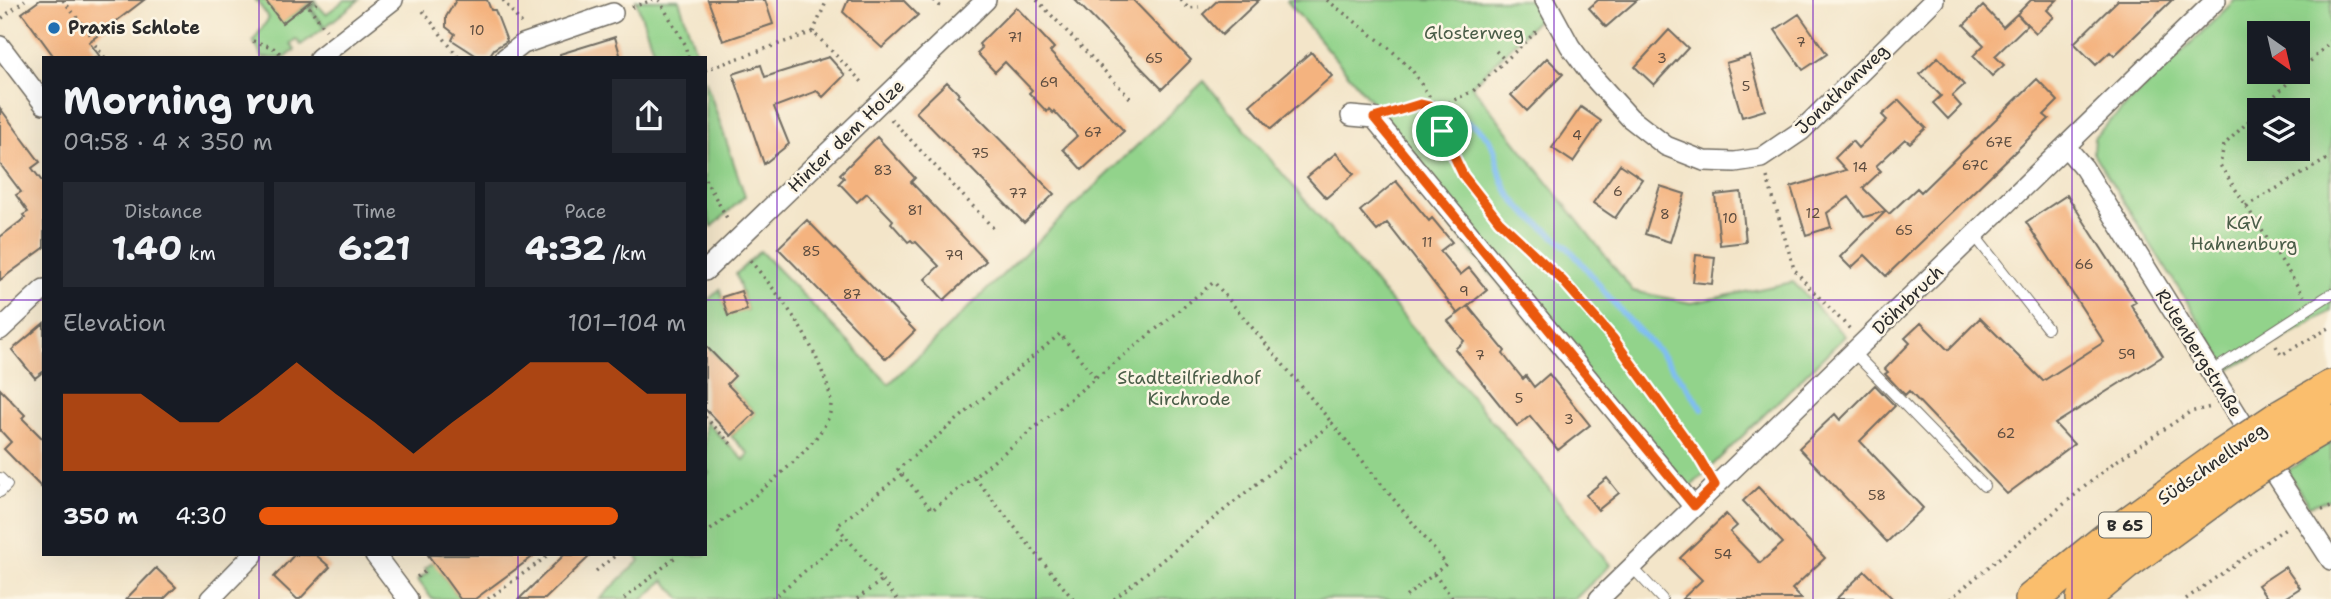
<!DOCTYPE html>
<html lang="en">
<head>
<meta charset="utf-8">
<style>
  :root { --surface:#171b24; --page:#242831; --text:#f1f3f6; --muted:#9ea1a6; --accent:#ea580c }
  body { margin:0; font-family:"Shantell Sans",sans-serif; background:var(--page); color:var(--text); height:100vh; display:flex; flex-direction:column; font-size:26px; white-space:nowrap }
  * { box-sizing:border-box; margin:0 }
  p { font-size:23px; color:var(--muted) }
  .icon { flex:none; width:38px; height:38px; fill:none; stroke:currentColor; stroke-width:2; stroke-linecap:round; stroke-linejoin:round }
  .map { position:relative; flex:1; overflow:hidden }
  .sheet { position:absolute; left:42px; top:56px; width:665px; height:500px; display:flex; flex-direction:column; background:var(--surface); border-radius:0px; box-shadow:0 7px 28px #0002 }
  .sheet>* { flex:none }
  .needle { width:46px; rotate:146deg }
  .tools { position:absolute; left:2247px; top:21px; display:grid; gap:14px }
  .tools a { display:grid; place-items:center; width:63px; height:63px; border-radius:0px; background:var(--surface); box-shadow:0 7px 28px #0002; font-size:35px }
  .pin { position:absolute; display:grid; place-items:center; width:60px; height:60px; color:#fff; margin:-30px; border:4px solid #fff; border-radius:50%; box-shadow:0 2px 7px #0007 }
  .round { display:grid; place-items:center; flex:none; width:74px; height:74px; border-radius:0px; background:var(--page) }
  .overview { display:flex; align-items:center; justify-content:space-between; height:119px; padding:0 21px }
  h1 { font-size:38px; font-weight:700; line-height:52px }
  .figures { display:grid; grid-template-columns:repeat(3,1fr); gap:10px; height:119px; padding:7px 21px }
  .figures div { display:grid; align-content:center; border-radius:0px; background:var(--page); text-align:center }
  .figures b { font-size:35px; font-weight:700 }
  .figures small { font-size:19px; font-weight:400 }
  .figures p { font-size:19px }
  .chart { height:196px; padding:14px 21px }
  .chart p { display:flex; justify-content:space-between }
  .chart svg { width:100%; height:126px; margin-top:7px; fill:var(--accent); opacity:.7 }
  ul { padding:0 21px; list-style:none; font-size:23px }
  li { display:grid; grid-template-columns:112px 84px 1fr; align-items:center; height:52px }
  li i { height:18px; border-radius:9px; background:var(--accent) }
  .map>svg:first-child { display:block }
  .green { fill:#92d38b; stroke:#5e7f5b; stroke-width:2; fill-rule:evenodd }
  .lines { fill:none; stroke-linecap:round; stroke-linejoin:round }
  .stream { stroke:#7fbdf2; stroke-width:6 }
  .building { fill:#f4b37f }
  .service-casing { stroke:#716c62; stroke-width:12 }
  .minor-casing { stroke:#716c62; stroke-width:22 }
  .trunk-casing { stroke:#716c62; stroke-width:36 }
  .path { stroke:#716c62; stroke-width:3.5; stroke-dasharray:2 5; stroke-linecap:butt }
  .service { stroke:#fff; stroke-width:10 }
  .minor { stroke:#fff; stroke-width:19 }
  .trunk { stroke:#fabe6d; stroke-width:33 }
  .trunk-bridge-casing { stroke:#716c62; stroke-width:36; stroke-linecap:butt }
  .trunk-bridge { stroke:#fabe6d; stroke-width:33 }
  .route-casing { stroke:#fff; stroke-width:14 }
  .route { stroke:#ea580c; stroke-width:9 }
  .grid { fill:none; stroke:#7b2cbf; stroke-width:2; stroke-opacity:0.55 }
  .poi-dot { fill:#1f6fb2; stroke:#fcf5e5; stroke-width:2.5 }
  .labels { text-anchor:middle; dominant-baseline:central; stroke-width:5; stroke-linejoin:round; paint-order:stroke }
  .number-label { font-size:14px; fill:#5d4d40 }
  .shield { fill:#fcf5e5; stroke:#6a6863; stroke-width:2 }
  .shield-label { font-size:16px; font-weight:bold; fill:#2b2b2b }
  .poi-label { font-size:18px; font-weight:bold; fill:#2b2b2b; stroke:#fcf5e5; text-anchor:start }
  .park-label { font-size:18px; fill:#4a5d48; stroke:#fcf5e5 }
  .street-label { font-size:18px; fill:#2b2b2b; stroke:#fcf5e5 }
</style>
</head>
<body>
<div class="map">
<svg width="2331" height="599" viewBox="0 0 2331 599">
  <rect width="100%" height="100%" fill="#fcf5e5"/>
  <filter id="ink" filterUnits="userSpaceOnUse"><feTurbulence type="fractalNoise" baseFrequency=".0143" numOctaves="2"/><feDisplacementMap in="SourceGraphic" scale="14" xChannelSelector="R" yChannelSelector="G"/><feConvolveMatrix kernelMatrix="1 2 1 2 8 2 1 2 1" color-interpolation-filters="sRGB"/></filter>
  <filter id="wash" filterUnits="userSpaceOnUse"><feTurbulence type="fractalNoise" baseFrequency=".00686" numOctaves="4" result="noise"/><feDisplacementMap in="SourceGraphic" scale="28" xChannelSelector="R" yChannelSelector="G"/><feGaussianBlur stdDeviation="1.57" result="paint"/><feColorMatrix in="noise" values="0 0 0 0 0 0 0 0 0 0 0 0 0 0 0 0 0 1.4 0 .05"/><feComposite in="paint" operator="in"/></filter>
  <g filter="url(#wash)">
    <rect width="100%" height="100%" fill="#f3e5c9"/>
    <path class="green" d="M256,0H265L282,22L315,0L316,2L309,8L324,28L301,45L296,39L290,44L295,50L285,58H263L253,41L269,18Z
      M345,0H359L325,27L311,8L317,4L326,14Z
      M636,0H679L698,58H656Z
      M1288,0H1532L1541,16L1472,86L1633,291L1691,303L1793,282L1845,336L1678,499L1377,138L1391,125L1287,1Z
      M2235,0H2331V311L2230,370L2093,153L2094,137ZM2259,33H2298V72H2259ZM2259,110H2298V149H2259Z
      M705,79L745,196L712,227L705,206Z
      M1204,81L1541,479L1610,565L1575,599H681L664,580L644,599H600L640,560L635,555H705V477L709,473L705,469V421L744,460L749,454L731,436L755,413L727,384L735,376L705,345V303L720,289L728,315L747,310L736,274L760,251L889,384Z
      M2331,442V499L2309,506L2287,471Z
      M439,555H466L441,572L460,599H432L418,580L428,572L425,568L440,557Z"/>
    <g class="lines">
      <path class="stream" d="M1460,119C1510,138 1487,166 1513,199C1528,219 1551,231 1569,249C1590,270 1606,296 1627,318C1655,347 1681,375 1702,409"/>
    </g>
    <g id="blocks">
      <path class="building" d="M40,0H144L89,42L101,58H55L22,13Z
        M265,0H312L282,23Z
        M456,0H487L491,10H495L507,41L494,49L488,58H480L452,40L455,34L446,27V17Z
        M708,0H765L773,24L723,41Z
        M848,0H903L918,15L882,48L843,12Z
        M1075,0H1133L1191,60L1162,89Z
        M1218,0H1259L1222,35L1203,14Z
        M1598,0H1637L1606,27L1589,8Z
        M2031,0H2057L2047,10L2054,17L2036,33L2017,14Z
        M2118,0H2172L2114,56L2110,52L2096,65L2074,43Z
        M1983,6L2003,27L2017,14L2027,25L1995,56L2004,65L1992,76L1973,56L1984,45L1964,25Z
        M1016,7L1054,48L1050,52L1124,131L1082,170L1063,149L1077,136L1054,111L1053,113L1049,109L1047,112L1029,93L1032,90L1005,62L995,72L977,53L982,48L979,44Z
        M1799,14L1827,54L1803,70L1775,30Z
        M1669,30L1688,48L1654,85L1635,67Z
        M615,37L621,58H560V54Z
        M1311,52L1332,76L1271,129L1250,105Z
        M1750,56L1765,110L1742,117L1726,63Z
        M829,57L845,75L823,97L817,91L774,107L789,144L764,164L733,74L761,65L765,77Z
        M1938,57L1964,85L1952,96L1961,106L1948,119L1933,103L1941,96L1920,74Z
        M1547,58L1563,74L1527,111L1511,95Z
        M2037,79L2058,101L2044,115L2049,119L1886,276L1865,255L1851,268L1840,257L1886,211L1889,214L1917,188L1921,192Z
        M947,82L959,94L957,96L1054,194L1024,223L916,112Z
        M1899,100L1926,128L1910,143L1905,139L1876,166L1881,171L1863,188L1886,211L1864,217L1849,197L1827,213L1831,227L1806,235L1791,187L1846,170L1835,158L1852,141L1858,148L1887,120L1882,115Z
        M1581,107L1601,121L1573,162L1552,148Z
        M0,108L40,162L32,168L44,184V248L0,280V237L25,218L23,215L28,212L16,195L21,192L0,164Z
        M877,137L915,178L911,182L986,261L944,300L925,279L939,266L916,242L914,243L911,240L908,242L891,223L893,220L867,193L857,202L839,183L844,178L840,174Z
        M1336,153L1354,174L1326,198L1307,177Z
        M1620,164L1642,179L1615,218L1593,203Z
        M1396,181L1429,221L1432,218L1452,242L1440,251L1460,275L1469,268L1487,290L1458,314L1387,223L1377,231L1360,211Z
        M1660,186L1685,194L1670,242L1645,234Z
        M1741,192L1746,242L1720,245L1715,195Z
        M2067,195L2136,302L2131,305L2163,356L2055,424L2074,444L2007,494L1909,391L1905,395L1885,374L1888,372L1885,369L1910,343L1905,338L1921,323L1948,350L1980,318L2043,381L2104,342L2026,222Z
        M807,220L915,331L886,359L778,248Z
        M1696,255L1715,257L1712,284L1693,282Z
        M741,291L747,310L728,316L722,297Z
        M1468,306L1505,351L1503,354L1523,379L1526,376L1534,387L1549,374L1590,425L1558,450L1530,416L1517,426L1455,349L1464,341L1448,321Z
        M44,323V371L35,378L12,350Z
        M705,345L735,376L727,384L755,413L731,436L705,409Z
        M1875,385L1895,406L1860,441L1923,508L1887,542L1799,448L1835,414L1840,420Z
        M0,389L25,415L22,418L44,440V490L4,449L11,442L0,430Z
        M1607,478L1619,493L1598,510L1586,495Z
        M1758,487L1825,558L1792,589L1802,599H1682L1702,580L1680,558L1726,514L1737,526L1730,532L1760,563L1783,543L1743,501Z
        M294,555H316L330,567L300,599H297L274,577Z
        M428,555H535L475,599H460Z
        M564,555H591L545,599H519Z
        M2285,567L2300,588L2283,599H2268L2258,585Z
        M156,568L176,587L164,599H126Z
        M1865,571L1893,599H1836Z"/>
    </g>
  </g>
  <g filter="url(#ink)">
    <use href="#blocks" fill-opacity="0" stroke="#716c62" stroke-width="2"/>
    <g class="lines">
      <defs>
        <path id="service" d="M1975,236L2047,328
          M1854,353L1984,486
          M2211,372L2331,294
          M0,478L7,485L0,492
          M1632,567L1662,599"/>
        <path id="minor" d="M1545,0L1570,46L1592,76L1630,118L1666,146L1704,161L1735,162L1761,158L1801,131L1934,0
          M0,46L44,104
          M319,58L393,0
          M505,58L523,44L613,13
          M1351,116L1374,118L1694,507
          M2066,147L2084,168L2240,419L2331,560
          M705,271L986,0
          M0,330L44,289
          M375,555L408,599
          M210,599L253,555
          M1599,599L2216,0"/>
        <path id="trunk" d="M2280,417L2331,387
          M2297,442L2331,422
          M2032,599L2108,538L2222,456
          M2083,599L2125,564L2242,478"/>
      </defs>
      <use href="#service" class="service-casing"/>
      <use href="#minor" class="minor-casing"/>
      <use href="#trunk" class="trunk-casing"/>
      <path class="path" d="M63,0L93,38V42L105,58
        M503,0L521,23
        M659,0L685,44L688,58
        M934,0L942,8
        M1037,0L1131,99
        M1181,0L1188,8L1199,7
        M1327,0L1389,48L1412,70L1437,108L1473,91L1538,30
        M317,3L310,8L326,30
        M632,7L653,0
        M423,11L459,58
        M2,18L25,0
        M813,32L827,0
        M253,41L272,47L286,58
        M1496,51L1506,61
        M705,70L813,32L864,84
        M2260,110L2331,41
        M2259,111L2224,145L2220,165L2304,296
        M1393,112L1420,104L1437,108C1446,151 1470,192 1501,223C1521,243 1544,261 1563,282C1616,338 1666,402 1705,469
        M891,119L996,231
        M1767,177L1794,269L1810,288L1850,329
        M705,179L727,218
        M2246,206L2331,157
        M2276,346L2281,355L2331,327
        M705,417L734,447
        M974,477L932,510L898,469L1060,334L1096,378
        M2322,510L2331,507
        M705,534C736,511 817,451 829,416C834,402 828,387 823,374C805,327 780,296 748,258
        M596,571L616,555
        M1434,574L1453,599
        M417,577L427,570
        M488,599L549,555
        M624,599L678,555
        M772,599L846,536
        M857,599L882,580
        M897,599L837,526L902,474
        M1073,599L974,477L1214,282L1332,423
        M1114,599L1332,423L1446,564L1403,599
        M1950,599L2112,464L2190,412L2211,407
        M2186,599L2287,527"/>
      <use href="#service" class="service"/>
      <use href="#minor" class="minor"/>
      <use href="#trunk" class="trunk"/>
      <defs>
        <path id="trunk-bridge" d="M2222,456L2280,417
          M2242,478L2297,442"/>
      </defs>
      <use href="#trunk-bridge" class="trunk-bridge-casing"/>
      <use href="#trunk-bridge" class="trunk-bridge"/>
    </g>
  </g>
  <g class="lines" filter="url(#ink)">
    <defs>
      <path id="route" d="M1420,104L1437,108L1442,131L1463,175L1499,221L1562,280L1613,338L1698,456L1715,485L1694,506L1374,118Z"/>
    </defs>
    <use href="#route" class="route-casing"/>
    <use href="#route" class="route"/>
  </g>
  <path class="grid" d="M259,0V58M518,0V58M777,0V599M1036,0V599M1295,0V599M1554,0V599M1813,0V599M2072,0V599M0,300H44M705,300H2331M259,555V599M518,555V599"/>
  <circle class="poi-dot" cx="54" cy="28" r="7"/>
  <g class="labels">
    <g class="number-label">
      <text x="477" y="30">10</text>
      <text x="1015" y="37">71</text>
      <text x="1801" y="42">7</text>
      <text x="1154" y="58">65</text>
      <text x="1662" y="58">3</text>
      <text x="1049" y="82">69</text>
      <text x="1746" y="86">5</text>
      <text x="1093" y="132">67</text>
      <text x="1577" y="135">4</text>
      <text x="1999" y="142">67E</text>
      <text x="980" y="153">75</text>
      <text x="1975" y="165">67C</text>
      <text x="1860" y="167">14</text>
      <text x="883" y="170">83</text>
      <text x="1618" y="191">6</text>
      <text x="1018" y="193">77</text>
      <text x="915" y="210">81</text>
      <text x="1813" y="213">12</text>
      <text x="1665" y="214">8</text>
      <text x="1730" y="218">10</text>
      <text x="1904" y="230">65</text>
      <text x="1427" y="242">11</text>
      <text x="811" y="251">85</text>
      <text x="954" y="255">79</text>
      <text x="2084" y="264">66</text>
      <text x="1464" y="291">9</text>
      <text x="852" y="294">87</text>
      <text x="2127" y="354">59</text>
      <text x="1480" y="355">7</text>
      <text x="1519" y="398">5</text>
      <text x="1569" y="419">3</text>
      <text x="2006" y="433">62</text>
      <text x="1877" y="495">58</text>
      <text x="1723" y="554">54</text>
    </g>
    <rect class="shield" x="2099" y="512.5" width="52" height="25" rx="5"/>
    <g class="shield-label">
      <text x="2125" y="525">B 65</text>
    </g>
    <g class="poi-label">
      <text x="68" y="28">Praxis Schlote</text>
    </g>
    <g class="park-label">
      <text x="1474" y="33">Glosterweg</text>
      <text x="2244" y="223">KGV<tspan x="2244" dy="21">Hahnenburg</tspan></text>
      <text x="1189" y="378">Stadtteilfriedhof<tspan x="1189" dy="21">Kirchrode</tspan></text>
    </g>
    <g class="street-label">
      <text transform="translate(1842 89) rotate(-44)">Jonathanweg</text>
      <text transform="translate(846 136) rotate(-44)">Hinter dem Holze</text>
      <text transform="translate(1908 300) rotate(-44)">Döhrbruch</text>
      <text transform="translate(2199 353) rotate(58)">Rutenbergstraße</text>
      <text transform="translate(2212 464) rotate(-35)">Südschnellweg</text>
    </g>
  </g>
</svg>
<div class="tools">
<a><svg class="needle" viewBox="-14 -14 28 28"><path d="M0-13l5 13h-10z" fill="#e53935"/><path d="M0 13l5-13h-10z" fill="#9ea1a6"/></svg></a>
<a><svg class="icon" aria-label="layers" viewBox="0 0 24 24"><path d="M12 4l9 5-9 5-9-5zM3 14l9 5 9-5"/></svg></a>
</div>
<div class="pin" style="left:1442px;top:131px;background:#1e9e55"><svg class="icon" aria-label="arrive" viewBox="0 0 24 24"><path d="M6 21V4h12l-3 4 3 4H6"/></svg></div>
<section class="sheet">
<div class="overview"><div><h1>Morning run</h1><p>09:58 · 4 × 350 m</p></div><a class="round"><svg class="icon" aria-label="share" viewBox="0 0 24 24"><path d="M12 15V3M7 8l5-5 5 5M5 13v7h14v-7"/></svg></a></div>
<div class="figures">
<div><p>Distance</p><b>1.40<small> km</small></b></div>
<div><p>Time</p><b>6:21</b></div>
<div><p>Pace</p><b>4:32<small> /km</small></b></div>
</div>
<div class="chart"><p><span>Elevation</span>101–104 m</p>
<svg viewBox="0 0 160 44" preserveAspectRatio="none"><path d="M0 44V17L10 17L20 17L30 27L40 27L50 17L60 6L70 17L80 27L90 38L100 27L110 17L120 6L130 6L140 6L150 17L160 17V44z"/></svg>
</div>
<ul>
<li><b>350 m</b>4:30<i style="width:84%"></i></li>
</ul>
</section>
</div>
</body>
</html>
